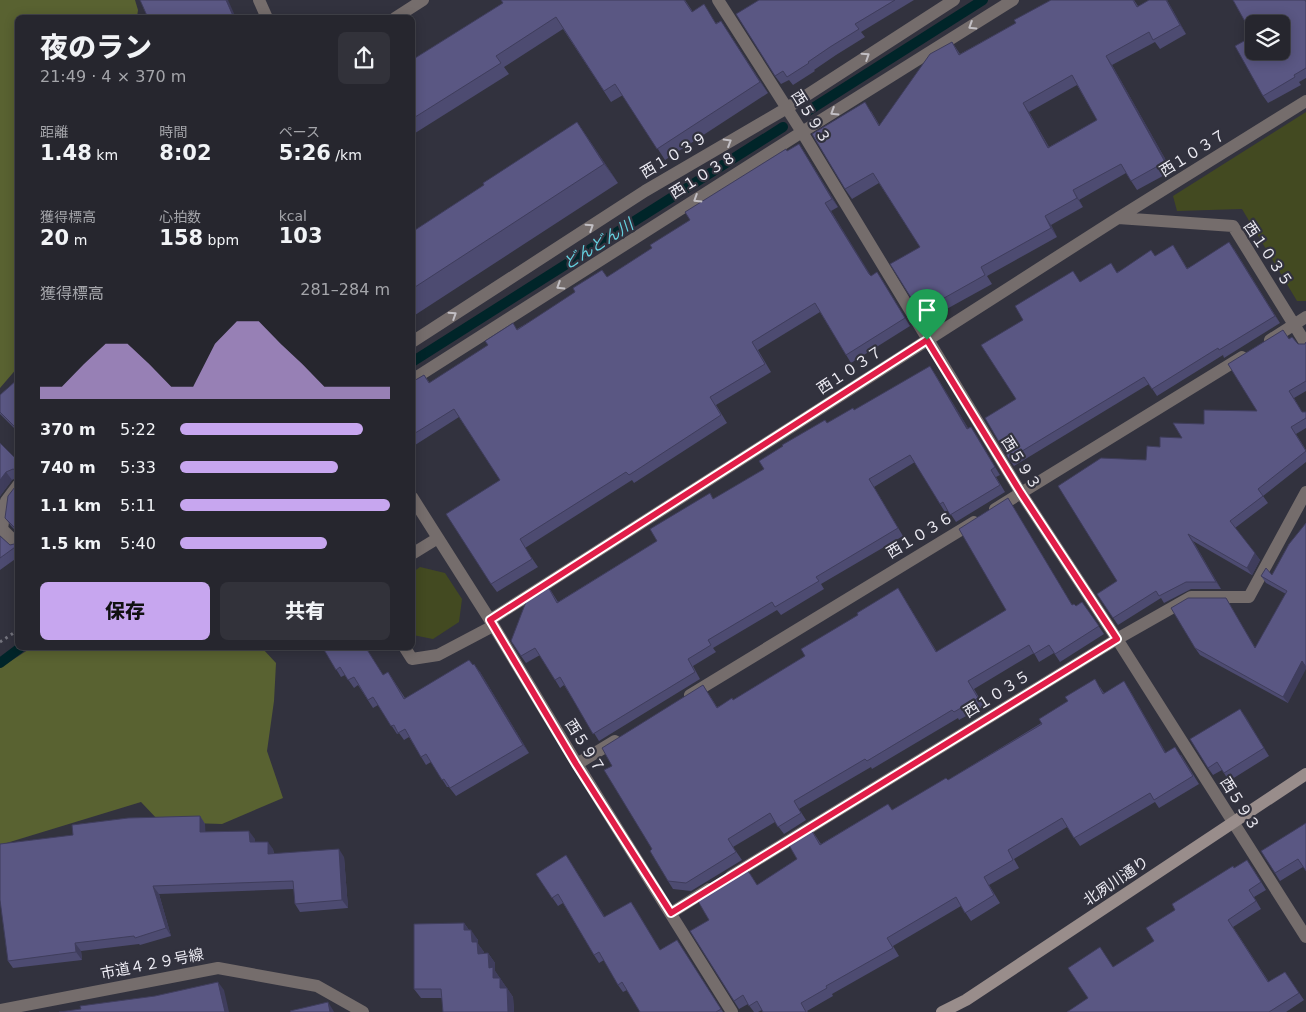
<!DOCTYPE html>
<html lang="ja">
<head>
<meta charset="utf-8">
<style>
  :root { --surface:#26262e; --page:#32323a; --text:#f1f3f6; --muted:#a4a5aa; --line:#42434a; --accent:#c7a6ef }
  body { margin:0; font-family:"DejaVu Sans","Noto Sans JP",sans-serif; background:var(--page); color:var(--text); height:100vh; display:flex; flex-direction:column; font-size:19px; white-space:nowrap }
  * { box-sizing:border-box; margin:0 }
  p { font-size:16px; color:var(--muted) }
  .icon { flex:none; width:28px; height:28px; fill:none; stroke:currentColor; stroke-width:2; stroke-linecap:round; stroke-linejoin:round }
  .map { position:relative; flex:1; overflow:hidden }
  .sheet { position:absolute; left:15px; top:15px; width:400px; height:635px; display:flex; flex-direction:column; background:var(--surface); border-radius:8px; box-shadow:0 2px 12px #0003,0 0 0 1px var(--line) }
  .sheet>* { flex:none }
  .fabs { position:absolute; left:1245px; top:15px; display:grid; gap:10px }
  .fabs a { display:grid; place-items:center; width:45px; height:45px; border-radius:8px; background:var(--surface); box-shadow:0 2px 12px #0003,0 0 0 1px var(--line); font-size:25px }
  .pin { position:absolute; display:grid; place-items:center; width:42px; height:42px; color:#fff; margin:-51px -21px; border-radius:50% 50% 50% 0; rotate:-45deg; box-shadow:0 0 5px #0007 }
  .pin .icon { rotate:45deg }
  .round { display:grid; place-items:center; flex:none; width:52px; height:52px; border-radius:8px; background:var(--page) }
  .headline { display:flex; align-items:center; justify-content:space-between; height:85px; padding:0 25px }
  h1 { font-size:28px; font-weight:800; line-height:38px }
  .stats { display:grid; grid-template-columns:repeat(3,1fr); gap:8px; height:85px; padding:5px 25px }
  .stats div { display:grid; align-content:center }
  .stats b { font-size:21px; font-weight:800 }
  .stats small { font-size:14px; font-weight:400 }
  .stats p { font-size:14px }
  .chart { height:140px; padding:10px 25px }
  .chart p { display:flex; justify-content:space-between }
  .chart svg { width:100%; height:90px; margin-top:5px; fill:var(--accent); opacity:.7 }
  .button { display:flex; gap:10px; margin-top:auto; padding:10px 25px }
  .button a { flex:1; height:58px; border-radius:8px; background:var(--accent); color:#111; font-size:20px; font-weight:800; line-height:58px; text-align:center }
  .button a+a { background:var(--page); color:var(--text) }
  ul { padding:0 25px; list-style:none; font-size:16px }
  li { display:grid; grid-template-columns:80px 60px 1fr; align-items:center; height:38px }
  li i { height:12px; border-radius:6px; background:var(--accent) }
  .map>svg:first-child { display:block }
  .green { fill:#434a21 }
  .forest { fill:#596231 }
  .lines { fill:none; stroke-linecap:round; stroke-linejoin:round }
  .stream { stroke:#002529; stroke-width:10 }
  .path { stroke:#73737d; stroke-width:3; stroke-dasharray:2.5 4; stroke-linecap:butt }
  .street { stroke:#756d6c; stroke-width:12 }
  .secondary { stroke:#998d8b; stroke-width:12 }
  .wall { fill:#4d4b71; fill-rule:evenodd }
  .shaded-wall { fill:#3f3d5c }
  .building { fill:#5a5783; stroke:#3f3d5c; fill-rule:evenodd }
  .oneway { stroke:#c2bfc4 }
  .route-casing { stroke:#fff; stroke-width:10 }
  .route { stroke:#e11d48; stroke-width:6 }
  .labels { text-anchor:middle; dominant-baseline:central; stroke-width:4.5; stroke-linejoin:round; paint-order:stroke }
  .street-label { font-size:15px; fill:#ecebf3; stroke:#32323e }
  .water-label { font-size:16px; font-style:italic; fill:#65d1e0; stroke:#32323e }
</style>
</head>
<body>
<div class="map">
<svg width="1306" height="1012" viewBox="0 0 1306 1012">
  <rect width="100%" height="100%" fill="#32323e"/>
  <path class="green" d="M1306,112V301H1297L1242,209L1177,211L1173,196Z
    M420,567L445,573L462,599L459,622L433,639L413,635V572Z"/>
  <path class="forest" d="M0,0H135L138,10L137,17L18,18V367L0,388Z
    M31,648H262L276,663L274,701L267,751L283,798L222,824L160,822L141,802L0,845V668Z"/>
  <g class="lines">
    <path class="stream" d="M808,111L983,0
      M412,362L783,127
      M0,663L20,648"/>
    <path class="path" d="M0,642L18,630"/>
    <path class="street" d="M259,0L267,18
      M718,0L802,132L1021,493L1117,639L1306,937
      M395,18L423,0
      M1118,218L1233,226L1306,344
      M1270,340L1306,317
      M412,342L645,191L787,108L954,0
      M412,380L802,132L1013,0
      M18,485L6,501L2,529L18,545
      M412,497L490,620L577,764L732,1012
      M995,509L1242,357
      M412,554L438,538
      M490,620L1118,218L1306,101
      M405,648L412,659L438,655L493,626
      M690,695L974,522
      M577,764L615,741
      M731,876L1117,639L1191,597H1249L1306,492
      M671,913L709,889
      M0,1010L218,968L317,986L363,1012"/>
    <path class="secondary" d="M942,1012L966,1000L1306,774"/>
  </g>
  <path class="wall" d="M685,0L693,12L716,23L721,21L768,93L665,160L623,95L611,102L563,29L504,67L509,74L412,135V60L503,3Z
    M759,0H914L861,32L865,37L836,55L814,70L815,71L793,85L789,80L781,84L775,76Z
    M1051,0H1134L1138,6L1167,0L1186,34L1160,49L1155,42L1112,65L1172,171L1137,190L1126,173L1079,200L1083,207L1051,225L1057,237L987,276L992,284L943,311L941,308L924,318L918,309L920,247L879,183L852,199L845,189L871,111L880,126L952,42L960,54L1016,23ZM1077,85L1097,120L1049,147L1029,112Z
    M1233,0H1306V78L1299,82L1301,85L1268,103L1263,96L1253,36Z
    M577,122L618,183L412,317V232L484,185Z
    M799,144L838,207L831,211L870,275L871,276L877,272L910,326L851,363L820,312L758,350L771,372L716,405L727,423L634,483L632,480L525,548L538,567L497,592L491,584L500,480L459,417L412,447V382L424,375L430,383L517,329L607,277L652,248L787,151Z
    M1173,245L1187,268L1234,249L1280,323L1224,358L1223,355L1157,396L1149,384L1014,466L1009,459L1023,320L1117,272L1155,256Z
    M1289,339L1298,344H1305L1306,342V391L1294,398L1302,412H1306V428L1296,434L1306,450V462L1263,496L1268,503L1235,528L1260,560L1252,575L1193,541L1221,589H1191L1164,603L1161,598L1118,625L1097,594L1117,581L1146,460L1160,447L1182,438L1204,424L1257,411Z
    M935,374L968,428L971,427L1000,475L996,477L1005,492L956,522L948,510L945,512L940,504L915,462L874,487L903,536L821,584L824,589L781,615L777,610L713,648L716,652L693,666L700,679L599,741L564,685L560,688L540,655L526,663L521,656L546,583L558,602L657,541L714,499L764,469L827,423Z
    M18,379V432L0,414V395Z
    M0,443L18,461V477L12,480L0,496Z
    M18,483V533L11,526L5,518Z
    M1008,498L1072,605L1076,606L1082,602L1104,634L1060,662L1054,653L1039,662L1034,653L974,689L984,706L959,720L958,718L872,769L871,767L799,809L806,820L784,834L775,822L733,847L742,860L691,891L673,889L668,881L652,849L612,766L703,685L717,707L733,700L805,656L858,615L898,588L937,652L1006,610Z
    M0,536L10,545L18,543V557L0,570Z
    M1289,544L1288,703L1200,655L1195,648L1226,598L1255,648L1286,594L1266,583L1261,576L1272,575Z
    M323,648H366L383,675L388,672L405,698L473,665L480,672L529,753L456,796L449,787H447L431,762L426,765L409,737L404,740L399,733L397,734L378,705L373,708L358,685L354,688L345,675L341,677Z
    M1100,687L1104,693L1129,689L1166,753L1181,755L1199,784L1159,808L1155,802L1080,846L1067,827L1014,859L1019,868L989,885L1000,903L971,921L961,906L893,946L899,956L832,994L833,996L807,1011L808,1012H763L762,1010L758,1012H754L748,1004L739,1009L734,1001L709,920L750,874L757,885L797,859L809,826L821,844L888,804L892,810L948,780Z
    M1240,709L1269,756L1229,781L1222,770L1213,775L1208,768Z
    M200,816L205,824V832L255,839V842L273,849L274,854L344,857L348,908L300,912L295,904L294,889L159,894L171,936L140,945L139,944L81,951L82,960L13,968L8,961L73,835Z
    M1306,823L1303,867L1280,881L1275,873Z
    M571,863L605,917L631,902L660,950L677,940L723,1012H640L627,990L623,992L618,985L604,960L599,963L594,955L563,903L558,906L536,874Z
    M1252,867L1266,890L1254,897L1261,909L1233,927L1269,982L1285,972L1304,1000L1286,1012H1067L1088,998L1113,967L1154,941L1175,910L1234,868Z
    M464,923L469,930L478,940V944L484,952V953H488L495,963V971L513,997L514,1012H443L442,998H421L414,989Z"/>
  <path class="shaded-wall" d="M226,0H228L236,18H234Z
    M1166,0H1167L1186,34L1180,25Z
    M721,21L728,32L768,93L760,82Z
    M1106,56L1112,65L1172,171L1165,162Z
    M1023,103L1029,112L1054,157L1048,148Z
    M577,122L590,141L618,183L604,164Z
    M799,144L804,152L838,207L832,199Z
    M1073,190L1079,200L1083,207L1077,198Z
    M825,203L831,211L875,282L869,274Z
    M1045,216L1051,225L1057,237L1051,228Z
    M1229,242L1234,249L1280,323L1275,316Z
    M877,272L883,281L910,326L905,318Z
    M930,366L935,374L973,436L967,429Z
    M971,427L976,434L1000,475L995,467Z
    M6,472L12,480L0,496V480Z
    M1008,498L1013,506L1077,613L1072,605Z
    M1188,534L1193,541L1221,589L1216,582Z
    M1255,553L1260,560L1252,575L1247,568Z
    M898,588L903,596L941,660L936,652Z
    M1226,598L1230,605L1260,655L1255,648Z
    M1302,661L1306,666V669L1288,703L1283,697Z
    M474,664L480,672L529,753L523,745Z
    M1124,681L1129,689L1171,761L1165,753Z
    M1240,709L1246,717L1269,756L1264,748Z
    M200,816L205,824L206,840L200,832Z
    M249,831L255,839V850L250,842Z
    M268,842L273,849L274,862L268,854Z
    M339,849L344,857L348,908L342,900Z
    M566,855L571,863L610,925L604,917Z
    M153,886L159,894L171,936L166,928Z
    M631,902L636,909L665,958L660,950Z
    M464,923L471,933L464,930Z
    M471,930L478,940V944L484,952V963L478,954L472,942Z
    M75,943L81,951L82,960L76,952Z
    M488,953L495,963V971L499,977L500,988L493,978L489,968Z
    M500,978L506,987L507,998L500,988Z
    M218,982L224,990L229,1012H225Z
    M507,988L513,997L514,1012H508Z
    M328,1002L333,1010L334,1012H330Z"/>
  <path class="building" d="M140,0H226L234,18H148Z
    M501,0H684L692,12L704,4L716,24L721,21L760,82L657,149L615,84L604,91L556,17L496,56L501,63L412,119V60L503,3Z
    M759,0H895L855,24L859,29L830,47L808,62L809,63L787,77L783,71L775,76L736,14Z
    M1051,0H1133L1137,7L1149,0H1166L1180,25L1153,40L1149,32L1106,56L1165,162L1131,181L1121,164L1073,190L1077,198L1045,216L1051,228L981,267L985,275L937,302L935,298L918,309L890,264L920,247L873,173L845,189L812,134L865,102L879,126L930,54L952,42L959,55L1016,23L1014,20ZM1072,75L1097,120L1048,148L1023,103Z
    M1233,0H1305L1306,2V68L1294,75L1295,77L1263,96L1235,46L1253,36ZM1254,24H1281V51H1254Z
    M577,122L604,164L412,289V232L484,185L483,183Z
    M799,144L832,199L825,203L869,274L871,276L877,272L905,318L846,355L815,303L752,342L765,364L710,397L721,415L629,475L626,472L520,539L532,559L491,584L446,514L500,480L454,409L412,435V382L424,375L429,383L488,345L485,341L513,323L517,330L575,292L573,288L602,270L607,277L652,248L650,245L690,220L685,212L786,149L787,151Z
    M1229,242L1275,316L1219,350L1218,348L1152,389L1144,377L1009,459L985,418L1016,399L981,345L1023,320L1015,306L1073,271L1080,282L1111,263L1117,273L1151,250L1155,256L1173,245L1187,269Z
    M1283,330L1289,339L1292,337L1298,344H1305L1306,342V381L1289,391L1302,412H1306V418L1291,427L1306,451L1258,489L1263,496L1230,521L1255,553L1247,568L1188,534L1216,582H1186L1159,596L1156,591L1113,618L1097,594L1117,581L1058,486L1101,458L1146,460L1147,446L1160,447V437L1182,438L1173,423L1204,424V410L1257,411L1228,364Z
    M930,366L967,429L971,427L995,467L991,470L1000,485L950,515L943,502L940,504L910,455L869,479L898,528L816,577L819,581L775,607L772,602L708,640L711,645L688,659L695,672L593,734L560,677L555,680L535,648L521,656L511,641L529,594L546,583L557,603L657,541L650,529L710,493L713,499L764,469L759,461L783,446L782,445L825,420L827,423L853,408L854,410Z
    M18,379V430L0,412V395Z
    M0,443L18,461V471L13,469L6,472L0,480Z
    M18,483V531L5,518L8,496Z
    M1008,498L1072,605L1074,604L1076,606L1082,602L1099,626L1055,654L1049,645L1034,654L1029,645L968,681L978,698L954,712L952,710L867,761L865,759L794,801L801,813L778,827L770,813L728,839L736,852L686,883L668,881L650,851L652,849L604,770L612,766L602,748L703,685L717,708L732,698L733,700L805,656L801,649L858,615L857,613L898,588L936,652L1006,610L959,529Z
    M1306,523V667L1302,661L1283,697L1195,648L1171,608L1188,598H1226L1255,648L1287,591L1261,576L1266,568L1272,575L1289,544Z
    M0,536L10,545L18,543V545L0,558Z
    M323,648H366L383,675L388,672L404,699L469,660L473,665L474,664L523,745L450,788L444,779L442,780L426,754L421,757L405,729L398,733L394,725L391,726L373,697L368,700L354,677L348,680L340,667L336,670Z
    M1095,679L1103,694L1124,681L1165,753L1175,747L1193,776L1154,800L1150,793L1074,838L1062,818L1008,850L1013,860L984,877L994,895L965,913L956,897L887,938L893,948L826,986L827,988L801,1003L806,1012H763L757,1001L749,1006L743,995L734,1001L690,931L709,920L695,896L745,866L757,885L797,859L786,840L809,826L820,845L888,804L892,810L946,778L948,780L1042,724L1039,719L1068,701L1065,697Z
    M1240,709L1264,748L1224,773L1217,762L1208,768L1190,739Z
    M200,816V832L249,831L250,842H268V854L339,849L342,900L295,904L293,881L153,886L166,928L135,938L134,936L75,943L76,952L8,961L0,900V844L73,835L72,825L128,818Z
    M1306,823V871L1298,859L1275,873L1261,851Z
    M566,855L604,917L631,902L660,950L677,940L721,1009L716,1012H640L622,982L618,985L599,952L594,955L558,894L552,898L536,874Z
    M1247,860L1261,882L1249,890L1256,901L1228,920L1268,982L1285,972L1299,993L1269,1012H1067L1088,998L1068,968L1100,947L1113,967L1154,941L1146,928L1175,910L1172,904L1233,866L1234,868Z
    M464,923V930H471L472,942H477L478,954L488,953L489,968L493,967V978H500V988H507L508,1012H443L441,989H414V924Z
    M218,982L225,1012H59L81,1009L80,1006L155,996Z
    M328,1002L330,1012H291L290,1011Z"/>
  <defs><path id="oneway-chevron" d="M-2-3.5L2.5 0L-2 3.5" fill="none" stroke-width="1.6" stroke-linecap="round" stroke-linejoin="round" transform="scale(1.25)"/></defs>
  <g class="oneway">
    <use href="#oneway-chevron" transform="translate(972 26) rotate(148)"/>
    <use href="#oneway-chevron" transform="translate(866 56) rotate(-33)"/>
    <use href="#oneway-chevron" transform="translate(834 112) rotate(148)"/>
    <use href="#oneway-chevron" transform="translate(728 142) rotate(-31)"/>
    <use href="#oneway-chevron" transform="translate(697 199) rotate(148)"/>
    <use href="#oneway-chevron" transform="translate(590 227) rotate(-33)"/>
    <use href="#oneway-chevron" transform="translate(560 286) rotate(148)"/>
    <use href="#oneway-chevron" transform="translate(453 315) rotate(-33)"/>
  </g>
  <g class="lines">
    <defs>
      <path id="route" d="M927,340L1021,493L1117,639L671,913L576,764L490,620Z"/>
    </defs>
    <use href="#route" class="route-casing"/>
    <use href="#route" class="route"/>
  </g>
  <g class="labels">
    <g class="street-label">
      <text transform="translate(811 117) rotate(58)">西５９３</text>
      <text transform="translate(1193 153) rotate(-32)">西１０３７</text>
      <text transform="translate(674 155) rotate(-31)">西１０３９</text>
      <text transform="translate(703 175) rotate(-32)">西１０３８</text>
      <text transform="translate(1268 254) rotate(56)">西１０３５</text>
      <text transform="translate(850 370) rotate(-33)">西１０３７</text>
      <text transform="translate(1021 463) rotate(58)">西５９３</text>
      <text transform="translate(920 535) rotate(-31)">西１０３６</text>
      <text transform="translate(997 694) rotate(-32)">西１０３５</text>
      <text transform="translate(585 746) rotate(58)">西５９７</text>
      <text transform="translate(1240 804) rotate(58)">西５９３</text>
      <text transform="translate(1116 881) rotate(-34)">北夙川通り</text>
      <text transform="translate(152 964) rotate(-11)">市道４２９号線</text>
    </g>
    <g class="water-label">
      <text transform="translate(598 244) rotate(-32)">どんどん川</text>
    </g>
  </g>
</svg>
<div class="fabs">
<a><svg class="icon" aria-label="layers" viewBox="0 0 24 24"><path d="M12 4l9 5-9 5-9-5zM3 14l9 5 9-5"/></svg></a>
</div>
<div class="pin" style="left:927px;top:340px;background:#1e9e55"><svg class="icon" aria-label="arrive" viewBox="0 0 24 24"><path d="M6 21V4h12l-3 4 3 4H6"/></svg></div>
<section class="sheet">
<div class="headline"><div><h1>夜のラン</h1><p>21:49 · 4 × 370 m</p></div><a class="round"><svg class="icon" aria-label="share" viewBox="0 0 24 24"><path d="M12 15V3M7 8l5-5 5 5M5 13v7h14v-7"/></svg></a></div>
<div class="stats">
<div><p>距離</p><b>1.48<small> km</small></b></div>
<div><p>時間</p><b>8:02</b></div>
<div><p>ペース</p><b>5:26<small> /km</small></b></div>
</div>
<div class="stats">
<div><p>獲得標高</p><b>20<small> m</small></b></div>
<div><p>心拍数</p><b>158<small> bpm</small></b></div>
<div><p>kcal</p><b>103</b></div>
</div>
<div class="chart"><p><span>獲得標高</span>281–284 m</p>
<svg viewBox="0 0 160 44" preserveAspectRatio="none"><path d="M0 44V38L10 38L20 27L30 17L40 17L50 27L60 38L70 38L80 17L90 6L100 6L110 17L120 27L130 38L140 38L150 38L160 38V44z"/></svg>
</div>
<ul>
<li><b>370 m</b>5:22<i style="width:87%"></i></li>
<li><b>740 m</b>5:33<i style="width:75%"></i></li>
<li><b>1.1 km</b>5:11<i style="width:100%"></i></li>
<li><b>1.5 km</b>5:40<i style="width:70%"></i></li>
</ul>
<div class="button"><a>保存</a><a>共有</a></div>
</section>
</div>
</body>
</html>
